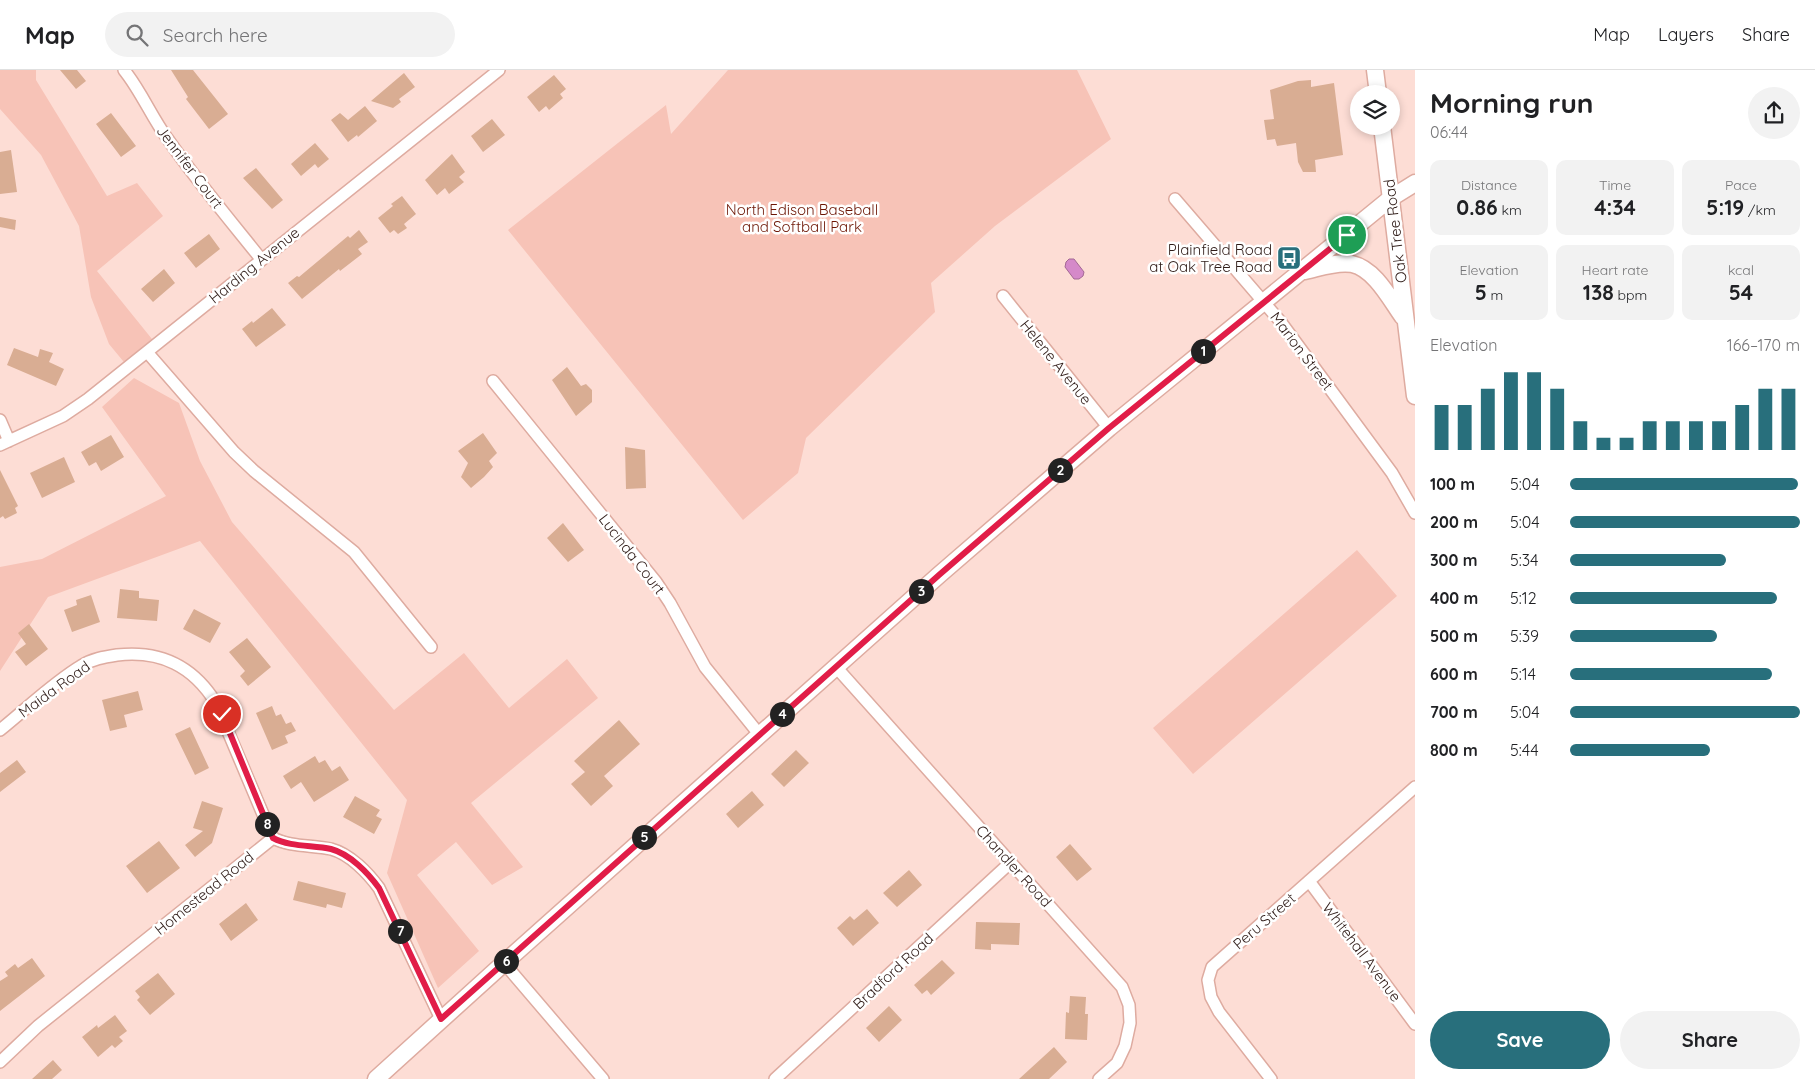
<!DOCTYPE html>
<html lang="en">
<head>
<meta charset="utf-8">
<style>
  :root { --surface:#fff; --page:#f2f2f2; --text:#202124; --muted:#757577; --line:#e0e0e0; --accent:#286f7c }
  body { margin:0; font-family:Quicksand,sans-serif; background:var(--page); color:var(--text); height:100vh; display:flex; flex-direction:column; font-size:19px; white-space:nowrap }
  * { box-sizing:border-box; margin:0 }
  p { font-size:16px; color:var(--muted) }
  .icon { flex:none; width:28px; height:28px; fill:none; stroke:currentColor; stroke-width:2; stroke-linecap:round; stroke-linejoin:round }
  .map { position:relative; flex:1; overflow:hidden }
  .side { display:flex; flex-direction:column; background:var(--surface); width:400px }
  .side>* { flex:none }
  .tools { position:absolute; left:1350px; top:15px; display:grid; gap:10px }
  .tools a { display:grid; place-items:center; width:50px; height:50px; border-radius:50%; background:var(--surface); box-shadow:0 2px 8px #0003; font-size:25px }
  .pin { position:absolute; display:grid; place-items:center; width:42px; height:42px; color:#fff; margin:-21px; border:2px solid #fff; border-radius:50%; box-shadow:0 1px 5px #0007 }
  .km { position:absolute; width:25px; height:25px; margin:-12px; border-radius:50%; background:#222; color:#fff; font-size:14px; line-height:25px; text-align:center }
  .round { display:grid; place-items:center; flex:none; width:52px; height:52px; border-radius:26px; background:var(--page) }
  .headline { display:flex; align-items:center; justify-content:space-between; height:85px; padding:0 15px }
  h1 { font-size:28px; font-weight:700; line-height:38px }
  .stats { display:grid; grid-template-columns:repeat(3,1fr); gap:8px; height:85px; padding:5px 15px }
  .stats div { display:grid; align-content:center; border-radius:10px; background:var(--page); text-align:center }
  .stats b { font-size:21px; font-weight:700 }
  .stats small { font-size:14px; font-weight:400 }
  .stats p { font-size:14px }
  .chart { height:140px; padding:10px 15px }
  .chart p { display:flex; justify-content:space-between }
  .chart svg { width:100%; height:90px; margin-top:5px; stroke:var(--accent); stroke-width:6 }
  .action { display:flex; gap:10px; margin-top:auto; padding:10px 15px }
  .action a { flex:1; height:58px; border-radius:30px; background:var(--accent); color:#fff; font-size:20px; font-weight:700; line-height:58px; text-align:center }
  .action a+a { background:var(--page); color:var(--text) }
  ul { padding:0 15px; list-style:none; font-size:16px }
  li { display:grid; grid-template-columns:80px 60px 1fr; align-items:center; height:38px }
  li i { height:12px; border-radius:6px; background:var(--accent) }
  header { display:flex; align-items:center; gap:30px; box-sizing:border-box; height:70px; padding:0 25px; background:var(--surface); border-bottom:1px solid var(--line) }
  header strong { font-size:24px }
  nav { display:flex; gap:28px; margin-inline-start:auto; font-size:18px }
  .search { width:350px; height:45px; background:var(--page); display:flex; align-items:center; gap:12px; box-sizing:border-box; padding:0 18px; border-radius:28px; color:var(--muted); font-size:19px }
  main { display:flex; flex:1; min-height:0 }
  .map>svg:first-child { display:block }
  .green { fill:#f7c3b7 }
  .water { fill:#d589c9; stroke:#a36894 }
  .building { fill:#d9ad93 }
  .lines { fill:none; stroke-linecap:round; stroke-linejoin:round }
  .street-casing { stroke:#deaba0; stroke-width:14 }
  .secondary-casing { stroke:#deaba0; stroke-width:19 }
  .street { stroke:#fff; stroke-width:11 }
  .secondary { stroke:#fff; stroke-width:16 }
  .route-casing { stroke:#fff; stroke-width:10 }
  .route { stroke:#e11d48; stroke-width:6 }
  .labels { text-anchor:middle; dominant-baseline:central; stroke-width:5; stroke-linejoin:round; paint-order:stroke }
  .street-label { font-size:15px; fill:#2f1c18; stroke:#fff }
  .park-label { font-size:15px; fill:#6d1605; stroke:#fff }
  .poi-label { font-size:15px; fill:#2f1c18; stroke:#fff; text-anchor:end }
</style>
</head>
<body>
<header>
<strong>Map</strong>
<div class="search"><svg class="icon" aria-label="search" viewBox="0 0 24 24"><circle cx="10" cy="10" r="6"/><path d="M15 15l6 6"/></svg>Search here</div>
<nav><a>Map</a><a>Layers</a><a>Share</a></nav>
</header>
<main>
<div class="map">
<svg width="1415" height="1009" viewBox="0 0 1415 1009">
  <rect width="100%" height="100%" fill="#fdddd5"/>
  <path class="green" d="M0,0H36V10L107,126L137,113L163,146L97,201L156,274L128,297L109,274L91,227L79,156L41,85L0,39Z
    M728,0H1077L1111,69L995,156L931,213L935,242L806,368L798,403L743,450L508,160L666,35L671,64Z
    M134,308L179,333L200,391L232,452L394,640L464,583L509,638L567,589L598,628L471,733L523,797L492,815L456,772L417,805L479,881L438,918L387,803L407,730L200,471L48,527L0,601V497L42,489L166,426L102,337Z
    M1357,480L1397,526L1193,704L1153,658Z"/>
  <path class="water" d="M1069,189H1074L1084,202L1083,206L1079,209H1074L1065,197L1066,192Z"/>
  <path class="building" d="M60,0H77L86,11L76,19Z
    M171,0H193L228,44L209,59L186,29L188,27Z
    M404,3L415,17L399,29L401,32L393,38L371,31Z
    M554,5L566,19L560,24L563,28L549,40L546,36L539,42L527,27Z
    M1311,10V17L1334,13L1343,85L1315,90L1316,102H1303L1298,92L1296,73L1277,76L1275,69L1267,70L1264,50L1274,49L1270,20L1298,11Z
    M365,36L377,51L358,67L357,65L348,72L331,50L340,43L348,50Z
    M111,43L136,76L121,87L96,54Z
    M492,49L505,65L483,82L471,66Z
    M315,73L329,89L318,98L315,94L301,106L291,94Z
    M11,80L17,122L0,124V82Z
    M452,84L465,102L459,107L464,112L449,124L445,118L437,125L425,110Z
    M256,98L283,130L272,139L243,108Z
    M402,126L416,144L404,154L407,158L398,164L394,160L390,163L378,148L393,136L391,134Z
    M0,147L16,150L15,160L0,157Z
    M359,160L368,172L358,179L362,184L340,201L339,199L302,229L288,213L297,206L299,207L348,166L350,168Z
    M209,164L220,179L196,198L184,183Z
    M164,199L175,213L153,232L141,219Z
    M272,238L286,255L256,277L242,259L252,251L253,253Z
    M14,278L38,287L40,279L53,283L49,292L64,299L56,316L7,295Z
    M567,297L581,316L586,314L592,320V332L576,346L552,310Z
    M483,363L497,383L489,391L493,397L484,407L471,418L461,407L468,393L458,381Z
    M111,365L124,387L101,401L96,392L89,396L81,382Z
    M625,377L645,380L646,418L626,419Z
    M64,387L75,412L42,428L30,403Z
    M0,400L18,436L15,438L17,443L5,449L3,446L0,448Z
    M563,453L584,480L568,492L547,468Z
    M120,519L139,521V528L159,530L157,551L117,548Z
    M91,525L100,552L72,562L64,540L77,535L76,530Z
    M194,539L221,553L210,573L183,559Z
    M29,554L48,579L26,596L15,582L26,574L18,563Z
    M247,568L271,597L248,616L240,606L245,601L229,582Z
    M138,621L143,640L124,645L127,657L110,661L102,630Z
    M272,636L276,646L281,644L286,654L291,652L296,661L285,666L288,673L272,680L256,643Z
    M619,650L640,674L604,706L613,716L591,736L571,714L585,702L574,691Z
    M190,657L209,698L195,705L175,664Z
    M796,680L809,693L784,717L771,704Z
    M315,686L319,693L325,690L332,701L340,696L349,710L314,732L301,712L291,719L283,706Z
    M17,690L26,702L0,722V703Z
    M752,721L764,735L738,758L726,744Z
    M355,726L380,740L376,746L382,749L374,764L343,747Z
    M202,731L223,738L212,773L195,787L185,775L203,761L193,758Z
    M159,771L180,798L147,823L126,796Z
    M1070,774L1092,799L1077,811L1056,787Z
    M909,800L922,815L897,837L883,823Z
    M298,811L346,823L342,838L327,834L326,838L293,830Z
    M246,833L258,850L231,871L219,854Z
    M867,839L879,853L853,876L837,858L850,846L854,850Z
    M976,852L1020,853L1019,875L991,874V880L975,879Z
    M32,888L45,906L0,941V911L8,906L5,902L15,894L18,898Z
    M942,890L955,903L931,925L927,920L922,924L914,915Z
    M158,903L175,924L150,945L137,930L140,927L135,921Z
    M1070,926L1086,927L1085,944H1088L1087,970L1065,969L1066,942L1069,943Z
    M889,936L902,950L879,972L866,958Z
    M115,945L127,961L119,967L123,971L115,978L112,975L98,987L82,967L97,955L98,958Z
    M1054,977L1067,992L1049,1009H1019Z
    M53,990L62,1000L52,1009H32Z"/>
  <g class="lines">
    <defs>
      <path id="street" d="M124,0C141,21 151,46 167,68C196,110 229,149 261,189
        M1175,129L1280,251L1392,403L1415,443
        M1003,226L1109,358
        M147,282L234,382L254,401L354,482L431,577
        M493,311L656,512L670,533L705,597L759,664
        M0,350L9,371
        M0,375L63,346L88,329L499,0
        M836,597L1122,917L1129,935L1130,953L1125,976L1117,993L1099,1009
        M0,660C25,640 54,612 81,596C92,589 104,587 117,585C161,580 193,596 216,633L273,768
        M1309,811L1415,954
        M504,893L603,1009
        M0,992L38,956L273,768C290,777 312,775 331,779C350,784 368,803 379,818L441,949
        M775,1009L1011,792
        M1271,1009L1219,942L1211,927L1208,910L1212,897L1415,717"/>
      <path id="secondary" d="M1375,0L1378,24
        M1382,56L1415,326
        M1305,201C1319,198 1337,191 1352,194C1375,199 1390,229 1403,247
        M376,1009L504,893L939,505L1109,358L1391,128L1415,113"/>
    </defs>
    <use href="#street" class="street-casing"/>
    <use href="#secondary" class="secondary-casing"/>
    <use href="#street" class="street"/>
    <use href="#secondary" class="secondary"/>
  </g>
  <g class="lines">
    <defs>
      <path id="route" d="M222,644L273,768C290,777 312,775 331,779C350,784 368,803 379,818L441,949L939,505L1109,358L1347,165"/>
    </defs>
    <use href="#route" class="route-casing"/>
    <use href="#route" class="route"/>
  </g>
  <defs>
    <symbol id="bus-square" viewBox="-11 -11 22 22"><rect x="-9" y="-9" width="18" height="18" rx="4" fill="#286f7c" stroke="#fff"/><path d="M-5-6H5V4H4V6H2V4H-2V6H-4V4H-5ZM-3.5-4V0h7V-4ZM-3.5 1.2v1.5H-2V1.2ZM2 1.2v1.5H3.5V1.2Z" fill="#fff"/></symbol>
  </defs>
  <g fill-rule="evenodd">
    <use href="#bus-square" x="1275" y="174" width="28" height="28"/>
  </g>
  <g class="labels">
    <g class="street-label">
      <text transform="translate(190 97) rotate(53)">Jennifer Court</text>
      <text transform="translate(1395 161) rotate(-97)">Oak Tree Road</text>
      <text transform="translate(254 195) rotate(-39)">Harding Avenue</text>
      <text transform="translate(1302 281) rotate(53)">Marion Street</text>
      <text transform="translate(1056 292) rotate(51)">Helene Avenue</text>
      <text transform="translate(632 484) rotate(52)">Lucinda Court</text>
      <text transform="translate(54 619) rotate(-36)">Maida Road</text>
      <text transform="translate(1014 796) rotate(48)">Chandler Road</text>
      <text transform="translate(204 823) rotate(-39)">Homestead Road</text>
      <text transform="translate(1264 851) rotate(-41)">Peru Street</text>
      <text transform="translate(1362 882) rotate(53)">Whitehall Avenue</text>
      <text transform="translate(893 901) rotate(-43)">Bradford Road</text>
    </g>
    <g class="park-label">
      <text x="802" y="139">North Edison Baseball<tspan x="802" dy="17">and Softball Park</tspan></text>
    </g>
    <g class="poi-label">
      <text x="1272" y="179">Plainfield Road<tspan x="1272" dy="17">at Oak Tree Road</tspan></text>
    </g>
  </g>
</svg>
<div class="tools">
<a><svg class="icon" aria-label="layers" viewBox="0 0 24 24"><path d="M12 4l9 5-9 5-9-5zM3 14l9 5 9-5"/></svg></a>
</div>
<div class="pin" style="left:1347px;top:165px;background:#1e9e55"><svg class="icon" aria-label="arrive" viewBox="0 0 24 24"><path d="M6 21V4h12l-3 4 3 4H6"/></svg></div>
<div class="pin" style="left:222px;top:644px;background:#d93025"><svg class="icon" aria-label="check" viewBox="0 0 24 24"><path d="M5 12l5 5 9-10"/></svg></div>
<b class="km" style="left:1203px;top:281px">1</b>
<b class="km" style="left:1060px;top:400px">2</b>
<b class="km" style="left:921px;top:521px">3</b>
<b class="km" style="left:782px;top:644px">4</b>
<b class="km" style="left:644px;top:767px">5</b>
<b class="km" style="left:506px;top:891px">6</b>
<b class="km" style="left:400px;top:861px">7</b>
<b class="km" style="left:267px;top:754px">8</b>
</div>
<section class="side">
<div class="headline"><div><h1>Morning run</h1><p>06:44</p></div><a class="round"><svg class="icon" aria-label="share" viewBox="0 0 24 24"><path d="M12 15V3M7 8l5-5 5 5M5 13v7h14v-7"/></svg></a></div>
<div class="stats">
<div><p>Distance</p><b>0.86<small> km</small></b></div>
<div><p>Time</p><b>4:34</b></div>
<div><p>Pace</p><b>5:19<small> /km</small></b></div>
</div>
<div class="stats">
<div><p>Elevation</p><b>5<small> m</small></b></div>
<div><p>Heart rate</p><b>138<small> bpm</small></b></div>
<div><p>kcal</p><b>54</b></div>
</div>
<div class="chart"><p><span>Elevation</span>166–170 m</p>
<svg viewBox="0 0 160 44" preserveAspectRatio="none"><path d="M5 44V22M15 44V22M25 44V14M35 44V6M45 44V6M55 44V14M65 44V30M75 44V38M85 44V38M95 44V30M105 44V30M115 44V30M125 44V30M135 44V22M145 44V14M155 44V14"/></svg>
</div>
<ul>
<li><b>100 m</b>5:04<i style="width:99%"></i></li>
<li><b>200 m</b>5:04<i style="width:100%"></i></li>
<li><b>300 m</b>5:34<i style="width:68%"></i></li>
<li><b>400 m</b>5:12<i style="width:90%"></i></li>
<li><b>500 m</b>5:39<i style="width:64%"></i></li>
<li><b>600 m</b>5:14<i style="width:88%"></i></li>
<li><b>700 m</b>5:04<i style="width:100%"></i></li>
<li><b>800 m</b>5:44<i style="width:61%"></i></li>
</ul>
<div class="action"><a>Save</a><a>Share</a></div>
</section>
</main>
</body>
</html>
